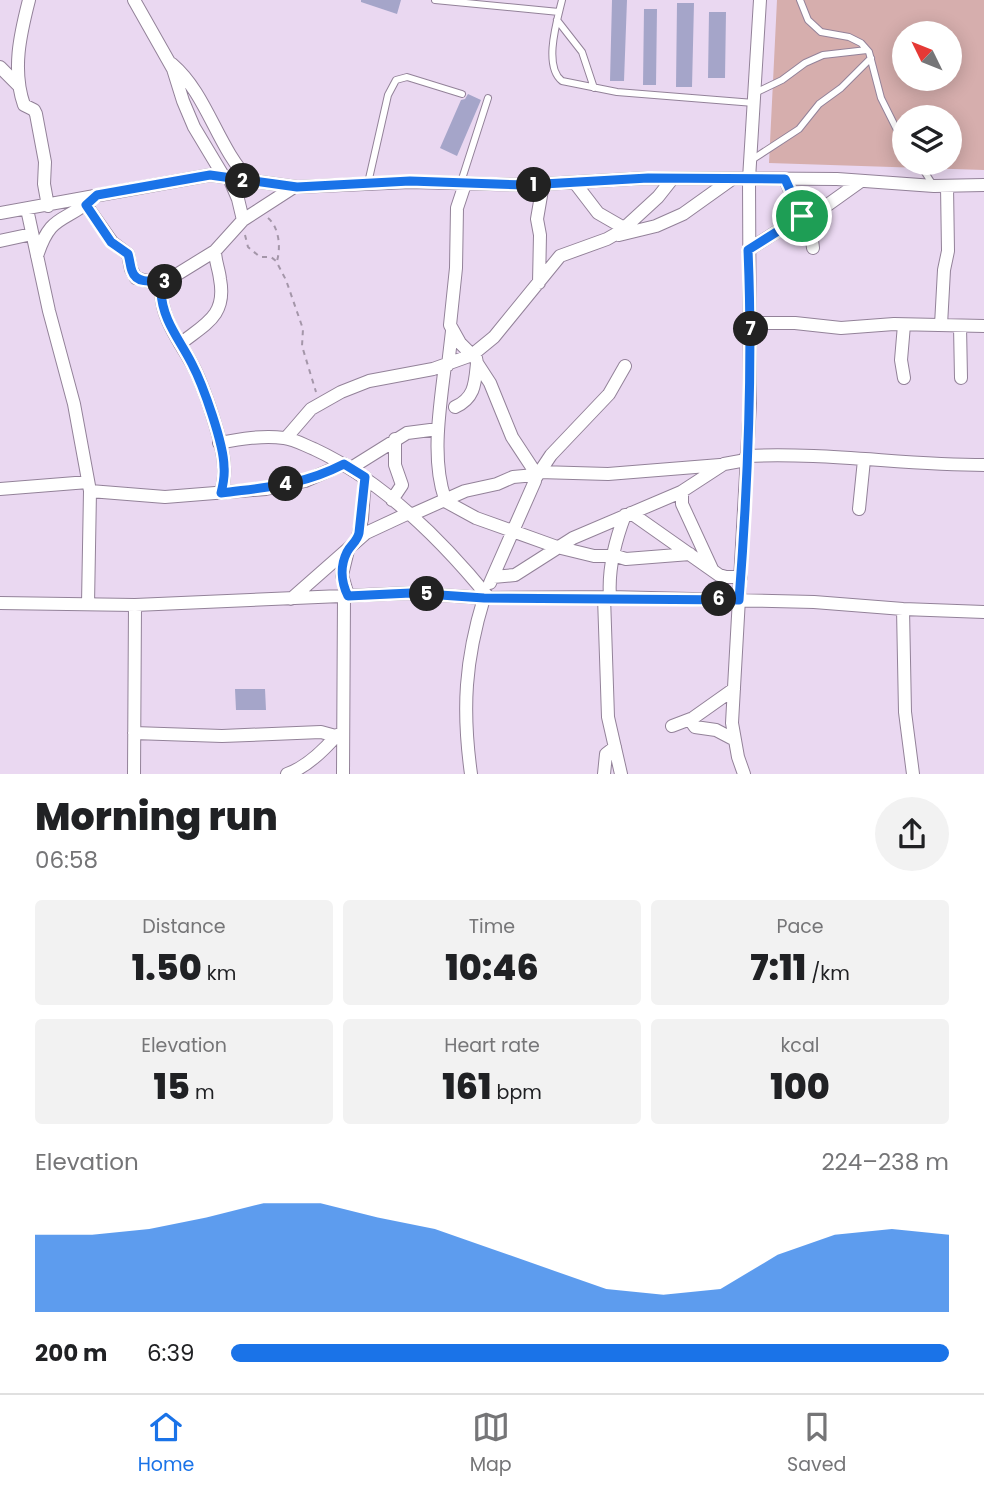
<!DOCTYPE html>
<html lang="en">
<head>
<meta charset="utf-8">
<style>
  :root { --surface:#fff; --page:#f2f2f2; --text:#202124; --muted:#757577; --line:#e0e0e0; --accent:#1a73e8 }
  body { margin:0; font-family:Poppins,sans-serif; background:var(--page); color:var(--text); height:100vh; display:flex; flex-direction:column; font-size:26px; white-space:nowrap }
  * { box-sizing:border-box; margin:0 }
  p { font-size:23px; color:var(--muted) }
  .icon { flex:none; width:38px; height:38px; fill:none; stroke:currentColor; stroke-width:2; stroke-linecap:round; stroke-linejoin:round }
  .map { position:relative; height:774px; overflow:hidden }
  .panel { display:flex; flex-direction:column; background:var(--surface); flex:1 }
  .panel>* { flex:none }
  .needle { width:46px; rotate:313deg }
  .buttons { position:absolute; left:892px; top:21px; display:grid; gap:14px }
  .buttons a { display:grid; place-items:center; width:70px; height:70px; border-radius:50%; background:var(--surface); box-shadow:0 4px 18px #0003; font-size:35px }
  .pin { position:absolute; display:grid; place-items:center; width:60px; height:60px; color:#fff; margin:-30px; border:4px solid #fff; border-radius:50%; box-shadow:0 2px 7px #0007 }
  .km { position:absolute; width:35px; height:35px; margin:-18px; border-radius:50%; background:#222; color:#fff; font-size:19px; line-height:35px; text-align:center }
  .round { display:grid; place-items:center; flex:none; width:74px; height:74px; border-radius:37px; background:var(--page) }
  .summary { display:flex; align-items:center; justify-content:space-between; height:119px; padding:0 35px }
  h1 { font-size:38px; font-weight:800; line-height:52px }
  .stats { display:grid; grid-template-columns:repeat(3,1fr); gap:10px; height:119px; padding:7px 35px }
  .stats div { display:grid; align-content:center; border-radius:7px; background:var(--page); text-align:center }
  .stats b { font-size:35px; font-weight:800 }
  .stats small { font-size:19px; font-weight:400 }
  .stats p { font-size:19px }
  .chart { height:196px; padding:14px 35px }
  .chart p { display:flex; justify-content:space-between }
  .chart svg { width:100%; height:126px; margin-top:7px; fill:var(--accent); opacity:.7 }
  ul { padding:0 35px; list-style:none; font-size:23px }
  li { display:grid; grid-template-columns:112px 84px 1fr; align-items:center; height:52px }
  li i { height:18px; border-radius:9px; background:var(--accent) }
  .dock { display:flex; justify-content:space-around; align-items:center; height:98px; border-top:2px solid var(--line); background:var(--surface); font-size:19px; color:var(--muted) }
  .dock a { display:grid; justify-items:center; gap:4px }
  .dock .on { color:var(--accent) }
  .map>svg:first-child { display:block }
  .green { fill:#d6aead; fill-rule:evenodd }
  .building { fill:#a5a5c9 }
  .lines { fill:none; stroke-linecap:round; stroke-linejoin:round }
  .lane-casing { stroke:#938299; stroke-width:8 }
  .street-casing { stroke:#938299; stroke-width:14 }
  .path { stroke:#a496a9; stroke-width:2; stroke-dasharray:5 5; stroke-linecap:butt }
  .lane { stroke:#fff; stroke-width:6 }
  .street { stroke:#fff; stroke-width:12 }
  .route-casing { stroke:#fff; stroke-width:14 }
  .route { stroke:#1a73e8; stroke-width:9 }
</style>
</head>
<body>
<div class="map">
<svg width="984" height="774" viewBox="0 0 984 774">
  <rect width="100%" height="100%" fill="#ead8f1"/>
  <path class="green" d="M777,0H984V170L769,163ZM905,33H950V79H905ZM905,117H950V163H905Z"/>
  <path class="building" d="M361,0H401L397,14L361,2Z
    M612,0H627L624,81H610Z
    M677,3H694L692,87H676Z
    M644,9H657L656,85H643Z
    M709,12H726L725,78H708Z
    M468,94L481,100L457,156L440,148L461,100L465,99Z
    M235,689H265L266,710H236Z"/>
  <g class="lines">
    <defs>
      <path id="lane" d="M435,0L559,12
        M562,0C557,21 543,66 562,81L617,92L754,103
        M800,0L808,20L821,32L849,37L861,43L869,52L881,98L905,146
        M557,20L582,52L594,88
        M755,93L782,80L805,63L823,55L867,50
        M750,161L799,129L819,104L841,88L871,58
        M919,163L933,185
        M461,182L488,98
        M368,183L388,95L396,80L407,77L462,94"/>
      <path id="street" d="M29,0C20,35 12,70 24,105L34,110L36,114L45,162L44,184L48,206
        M134,0L173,69L183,101L194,127L224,177
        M172,64C208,95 217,148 251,182
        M0,67L18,85
        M229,178L238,199L243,220
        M785,179L796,205L812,229
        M575,183L598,213L624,228
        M465,184L457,208L456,268L450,325L460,343L472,355
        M86,205L112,242L128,254L131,269L136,278L147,281L168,279
        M27,209L49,311L74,404L90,491L88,604
        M0,213L210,175L297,187L410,182L526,185L648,178L837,179L934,186L984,185
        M619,235L656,226L683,214L732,179
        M0,241L32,234
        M813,248L811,232L816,223
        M748,250L797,219L819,211L861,181
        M37,256C51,213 63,224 92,199
        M539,283L540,235L537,219L543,184
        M751,323H795L841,328L894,324L984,326
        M941,325L944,270L948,251L947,186
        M960,326L961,378
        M180,344C205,324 227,316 220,279C219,269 215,261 215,251
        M475,353L477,363L490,383L512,437L535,472V481L490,583
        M445,365C440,407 431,459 445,499
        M448,365L452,331
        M904,378L901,360L904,325
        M455,407C475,398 475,383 477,363
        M286,438L311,409L341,392L369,381L433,369L472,355L494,337L560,256L607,239L621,231L658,197L673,178
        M219,443C240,439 263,435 284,438C294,439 304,445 314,449C383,481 441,539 489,598
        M746,456C825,452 905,465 984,465
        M351,468L407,433L438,429
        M539,472L608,474L720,465
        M535,479L551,455L609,394L625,366
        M0,489L88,482
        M90,491L165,497L266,489L305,481L344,464
        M682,492V504L712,569
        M221,493C223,485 225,476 224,467C224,445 203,384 192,364C179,340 162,320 161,291L168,280L215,251L243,220L294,187
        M392,500L402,485L395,465V439
        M443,500L476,518L557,547L594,556H616L626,559L690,554
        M859,509L864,460
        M631,513L719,575L726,577H741
        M411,515L465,491L497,484L513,477L535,475
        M357,541L362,519L365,477
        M493,577L515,575L573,538L681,492L724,464L746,460
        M348,596L342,575L348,550
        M604,597L608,717L621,774
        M610,597C608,570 615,541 625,515
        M291,599L366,533L409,513
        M0,603L135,605L411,593L484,598L610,597L814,602L903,609L984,612
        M903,609L905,712L913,774
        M690,720L695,727L716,730L735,740
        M672,726L693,718L734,689
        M134,733L222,736L321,732L343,738
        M134,774L135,605
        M287,774C307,767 324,750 337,735
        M343,774L344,596
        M471,774C462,709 465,660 484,598
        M604,774L606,754L615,747
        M744,774L738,757L732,723L750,403L749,179L760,0"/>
    </defs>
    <use href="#lane" class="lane-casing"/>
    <use href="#street" class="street-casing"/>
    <path class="path" d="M268,218C279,227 281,247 277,261
      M245,235L248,247L260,257H271L276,261L286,280L303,329L302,346L316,392"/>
    <use href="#lane" class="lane"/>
    <use href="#street" class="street"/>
  </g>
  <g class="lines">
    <defs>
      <path id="route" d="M210,175L297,187L410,181L526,185L648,178L785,179L802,216L748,250C753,367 748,484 739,600L484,598L411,593L348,596C341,582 340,566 347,552C351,544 357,542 359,533L365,477L344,464C301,486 267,487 221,493C223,485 225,476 224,467C224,444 203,385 192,364C180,340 162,320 161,291L168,279C156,280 137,286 132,271C130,266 130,260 128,254L111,242L86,205L97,195Z"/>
    </defs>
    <use href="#route" class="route-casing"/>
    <use href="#route" class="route"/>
  </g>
</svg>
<div class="buttons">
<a><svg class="needle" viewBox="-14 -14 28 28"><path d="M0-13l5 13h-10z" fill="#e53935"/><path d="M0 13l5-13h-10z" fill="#757577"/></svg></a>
<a><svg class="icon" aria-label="layers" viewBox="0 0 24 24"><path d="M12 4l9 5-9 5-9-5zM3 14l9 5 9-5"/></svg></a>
</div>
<div class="pin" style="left:802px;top:216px;background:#1e9e55"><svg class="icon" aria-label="arrive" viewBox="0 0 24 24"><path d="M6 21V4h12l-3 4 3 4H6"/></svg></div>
<b class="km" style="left:534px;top:185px">1</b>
<b class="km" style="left:243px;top:181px">2</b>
<b class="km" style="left:165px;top:282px">3</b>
<b class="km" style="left:286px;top:484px">4</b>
<b class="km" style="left:427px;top:594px">5</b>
<b class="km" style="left:719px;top:599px">6</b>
<b class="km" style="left:751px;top:329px">7</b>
</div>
<section class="panel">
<div class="summary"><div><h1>Morning run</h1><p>06:58</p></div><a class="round"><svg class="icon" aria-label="share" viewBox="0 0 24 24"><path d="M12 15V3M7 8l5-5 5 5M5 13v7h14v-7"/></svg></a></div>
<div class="stats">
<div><p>Distance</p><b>1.50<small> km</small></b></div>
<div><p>Time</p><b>10:46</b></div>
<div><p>Pace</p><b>7:11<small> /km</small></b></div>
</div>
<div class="stats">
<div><p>Elevation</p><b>15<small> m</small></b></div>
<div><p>Heart rate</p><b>161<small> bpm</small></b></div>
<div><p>kcal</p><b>100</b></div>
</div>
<div class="chart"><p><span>Elevation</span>224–238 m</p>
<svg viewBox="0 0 160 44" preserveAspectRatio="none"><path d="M0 44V17L10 17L20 15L30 11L40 6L50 6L60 11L70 15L80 22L90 29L100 36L110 38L120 36L130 24L140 17L150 15L160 17V44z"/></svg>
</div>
<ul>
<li><b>200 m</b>6:39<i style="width:100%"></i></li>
</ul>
</section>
<nav class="dock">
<a class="on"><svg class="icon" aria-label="home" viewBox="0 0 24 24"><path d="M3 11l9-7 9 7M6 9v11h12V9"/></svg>Home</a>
<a><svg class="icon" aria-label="map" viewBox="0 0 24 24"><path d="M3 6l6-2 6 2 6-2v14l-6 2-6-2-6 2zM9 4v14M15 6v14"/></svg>Map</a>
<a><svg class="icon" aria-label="saved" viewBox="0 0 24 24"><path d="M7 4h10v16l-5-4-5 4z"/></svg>Saved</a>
</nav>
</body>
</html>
